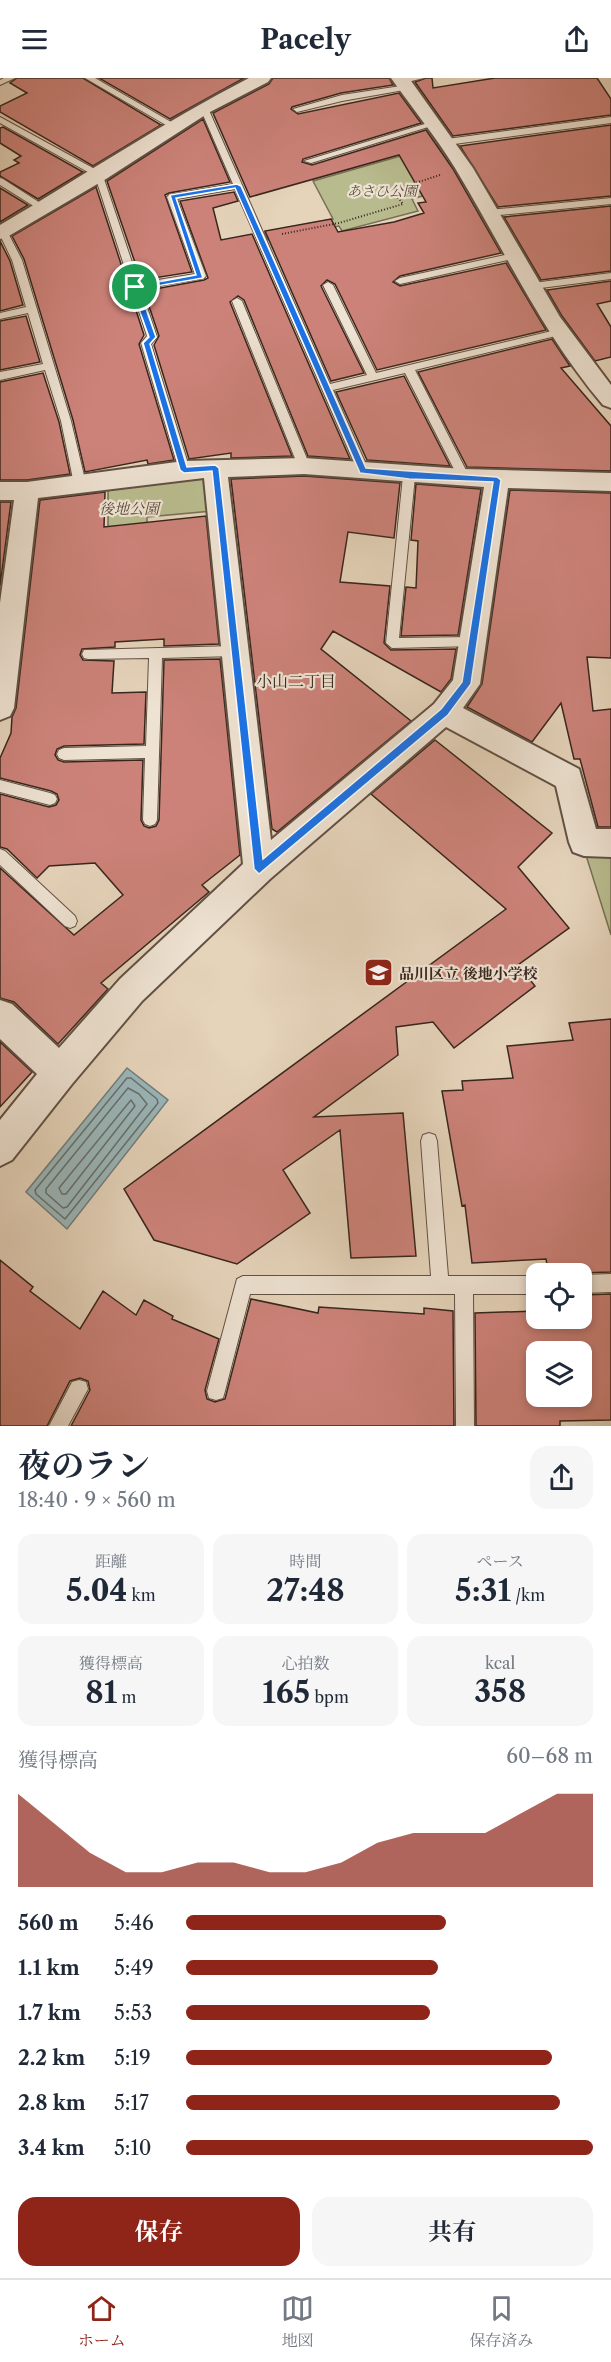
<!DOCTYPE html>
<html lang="ja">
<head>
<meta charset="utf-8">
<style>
  :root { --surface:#fff; --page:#f6f6f7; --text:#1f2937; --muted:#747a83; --line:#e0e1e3; --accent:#8f2418 }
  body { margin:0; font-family:"Libre Caslon Text","Noto Serif JP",serif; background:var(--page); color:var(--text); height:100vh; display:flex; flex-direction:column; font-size:22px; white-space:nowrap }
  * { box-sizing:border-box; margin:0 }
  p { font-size:20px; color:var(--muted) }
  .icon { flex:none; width:33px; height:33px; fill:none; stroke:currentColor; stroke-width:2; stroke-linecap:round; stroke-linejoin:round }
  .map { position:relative; height:1348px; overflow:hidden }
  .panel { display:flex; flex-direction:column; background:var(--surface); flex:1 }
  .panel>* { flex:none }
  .controls { position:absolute; left:526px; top:1185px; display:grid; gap:12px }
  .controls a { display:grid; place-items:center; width:66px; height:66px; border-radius:12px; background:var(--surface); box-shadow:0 3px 9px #0003; font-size:30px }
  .pin { position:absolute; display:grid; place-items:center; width:51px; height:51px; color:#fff; margin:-26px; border:3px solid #fff; border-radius:50%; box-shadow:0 2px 6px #0007 }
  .round { display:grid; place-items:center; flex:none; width:63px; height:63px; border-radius:18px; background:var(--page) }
  .summary { display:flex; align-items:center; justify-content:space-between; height:102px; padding:0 18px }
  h1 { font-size:33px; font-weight:700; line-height:45px }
  .metrics { display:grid; grid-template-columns:repeat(3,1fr); gap:9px; height:102px; padding:6px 18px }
  .metrics div { display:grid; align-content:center; border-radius:15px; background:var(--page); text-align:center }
  .metrics b { font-size:30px; font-weight:700 }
  .metrics small { font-size:16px; font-weight:400 }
  .metrics p { font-size:16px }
  .chart { height:168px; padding:12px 18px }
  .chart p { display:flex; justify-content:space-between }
  .chart svg { width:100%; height:108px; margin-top:6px; fill:var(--accent); opacity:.7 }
  .button { display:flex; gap:12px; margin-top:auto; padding:12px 18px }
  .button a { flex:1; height:69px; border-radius:18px; background:var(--accent); color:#fff; font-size:24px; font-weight:700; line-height:69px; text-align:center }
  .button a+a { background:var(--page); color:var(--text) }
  ul { padding:0 18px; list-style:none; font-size:20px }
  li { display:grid; grid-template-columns:96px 72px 1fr; align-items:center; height:45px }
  li i { height:15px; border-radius:8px; background:var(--accent) }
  header { display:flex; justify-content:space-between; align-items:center; height:78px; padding:0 18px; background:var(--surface); font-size:27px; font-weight:700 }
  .dock { display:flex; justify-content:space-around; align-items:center; height:84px; border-top:2px solid var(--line); background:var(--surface); font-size:16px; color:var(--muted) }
  .dock a { display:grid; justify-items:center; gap:3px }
  .dock .on { color:var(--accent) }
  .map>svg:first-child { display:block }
  .green { fill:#b8bb8d; stroke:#787055; stroke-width:1.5 }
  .water { fill:#99b6b9; stroke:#727c7b; stroke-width:1.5 }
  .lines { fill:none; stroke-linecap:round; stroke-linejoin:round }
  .shore { stroke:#686e6b; stroke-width:1.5 }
  .building { fill:#cc8279; stroke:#38261d; stroke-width:1.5; fill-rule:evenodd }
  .service-casing { stroke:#635144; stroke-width:2 }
  .minor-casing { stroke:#635144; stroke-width:4 }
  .path { stroke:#38261d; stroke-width:2; stroke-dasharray:1 2; stroke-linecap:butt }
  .service { fill:#eee2d2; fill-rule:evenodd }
  .minor { fill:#eee2d2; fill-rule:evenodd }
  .route { fill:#1a73e8; stroke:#fff; stroke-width:1.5; fill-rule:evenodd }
  .labels { text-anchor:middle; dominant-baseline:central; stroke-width:4.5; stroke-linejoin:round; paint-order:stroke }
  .far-park-label { font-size:14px; font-style:italic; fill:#584b39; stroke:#eee2d2 }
  .park-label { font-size:15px; font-style:italic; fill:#584b39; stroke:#eee2d2 }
  .poi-label { font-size:15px; font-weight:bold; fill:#38261d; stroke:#eee2d2; text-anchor:start }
  .neighbourhood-label { font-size:16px; fill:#38261d; stroke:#eee2d2 }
</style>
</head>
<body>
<header><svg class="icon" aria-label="menu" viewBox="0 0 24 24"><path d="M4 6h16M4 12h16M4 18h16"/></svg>Pacely<svg class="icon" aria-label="share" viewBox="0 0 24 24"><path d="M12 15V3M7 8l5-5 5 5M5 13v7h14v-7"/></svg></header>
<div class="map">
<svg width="611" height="1348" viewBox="0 0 611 1348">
  <rect width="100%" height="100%" fill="#e5d3ba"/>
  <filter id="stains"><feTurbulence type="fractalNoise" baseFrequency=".00333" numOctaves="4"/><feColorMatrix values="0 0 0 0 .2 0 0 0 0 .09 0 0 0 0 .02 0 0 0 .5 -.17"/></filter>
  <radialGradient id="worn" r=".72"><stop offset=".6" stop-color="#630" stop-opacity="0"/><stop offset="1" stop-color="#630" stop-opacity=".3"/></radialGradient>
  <path class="green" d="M439,67L465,106L412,121L418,133L342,153L339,148L268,162L264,154L333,141L313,103Z
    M209,399L212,433L147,439V454L108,457V411Z
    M585,774H611V857Z"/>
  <path class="water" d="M127,990L168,1022L67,1151L26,1114Z"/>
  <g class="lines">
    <path class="shore" d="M127,1000H131L157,1021L158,1025L65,1141L36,1116L35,1112Z
      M128,1010L139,1016L147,1026L67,1129L63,1130L46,1115V1111Z
      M131,1022L135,1028L66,1116H62L59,1110Z"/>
  </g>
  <path class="building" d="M17,0H83L161,47L93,88L0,34V28L27,15L10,5Z
    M99,0H244L170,41Z
    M273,0H389L393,7L341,15L292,29L291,31L298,36L399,15L421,45L303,81L302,84L312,87L426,52L453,91L501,175L400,198L393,204L400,208L506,185L546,252L377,292L335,206L327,202L321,208L364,295L331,303L265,153L331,141L338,154L394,144L424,135L418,125L426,124L399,77L250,119L213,35L269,6Z
    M426,0H432L433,10L495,0H597L611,21V37L453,58L415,4Z
    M203,41L230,104L169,115L165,117L192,194L141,202L107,103Z
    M611,47V118L498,129L460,68Z
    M3,49L83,94L38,121L0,98V94L19,85L14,82L21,78L0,65V50Z
    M96,109L144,257L139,266L174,382L148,386L147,382L85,394L73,342L24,181L12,158Z
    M0,110L28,127L0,144Z
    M234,114L238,123L213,130L221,162L252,156L350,381L308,378L244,222L238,218L230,224L292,378L231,380V375L189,381L154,267L159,258L144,213L204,202L208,200L180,123Z
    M611,128V193L541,202L504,139Z
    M0,163L10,183L23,227L0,233Z
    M611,203V223L597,226L611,249V279L595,283L562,238L547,212Z
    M26,238L40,284L0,292V243Z
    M552,261L570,288L561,290L611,348V393L467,389L418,294Z
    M43,295L59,344L70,396L27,402H0V304Z
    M404,298L450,388L367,382L336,314Z
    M304,398L400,405L394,460L348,454L340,504L390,508L384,565L391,572L456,571L451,601L441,614L333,553L321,571L411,643L277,754L272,751L231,401Z
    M416,406L481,411L458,557L401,558L406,509L416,510L418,463L411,462Z
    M510,412L611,415V580L587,579L593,633L611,631V749H598L580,681H574L561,625L532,664L467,629L482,606Z
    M105,414L104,449L206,438L219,566L164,568V561L115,564V569L82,571L80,577L83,582L114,583L112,615L146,614L144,666L64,668L57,671L55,677L58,682L64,684L143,682L141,742L144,748L149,750L156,748L159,742L164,582L220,581L240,777L202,807L209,814L101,905L108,911L58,966L14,924L0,920V790L74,857L123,817L95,785L49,788L37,800L7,771L0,769V716L49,729L56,727L59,722L57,716L51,713L0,700V680L11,655L12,639L16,630L40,422Z
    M0,424H11L0,508Z
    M435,662L552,755L518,789L569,850L518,887L535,908L454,970L433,944L396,949L398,977L314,1039L403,1035L416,1178L351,1180L340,1052L283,1092L310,1135L237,1186L154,1162L124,1111L506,831L371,716Z
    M611,941V1194L549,1196L546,1181L472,1185L465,1127L462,1128L442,1013L463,1012L462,1003L513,1000L507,968L573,962L569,945Z
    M0,964L32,994L0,1029Z
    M0,1182L33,1209L30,1213L80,1251L103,1213L136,1237L144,1222L173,1238L172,1241L219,1261L205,1312L207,1321L215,1324L225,1321L251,1221L318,1235L319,1229L424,1236V1230L453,1233L454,1348H71L90,1312L88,1303L80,1300L70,1303L47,1348H0Z
    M611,1216V1342L560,1343V1348H476L475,1235L537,1233V1240H582V1217ZM537,1274H582V1318H537Z"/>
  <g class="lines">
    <defs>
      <path id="service" d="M4,0H15L0,7V2Z
        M85,0H95L178,48L171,50Z
        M406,0H424L403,5L399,3Z
        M407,7H410V11L342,23L297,34L293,31L342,17Z
        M201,28L208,30L330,306L367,297L323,207L328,204L333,207L376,295L560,251L564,252V256L415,292L470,400L468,403H460L405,295L333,312L369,393L367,396H359L235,111L177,121L206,198L204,200L141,211L157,259L151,266L190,392L188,395H180L141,265L147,258L95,98L0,45V39L102,95L139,205L195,196L167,119L169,117L233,106L200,30Z
        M611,39V45L447,67L443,64L447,61Z
        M431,44L438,46L311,85L304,83Z
        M0,100L3,101L48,130L40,132L0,107Z
        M611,120V126L489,138L484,135L489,132Z
        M0,151H6L22,182L71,343L86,406L84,409L80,410L74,406L61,343L45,292L0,302V294L43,286L28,235L0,241V235L26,229L12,182L0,157Z
        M514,175L517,176V180L400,206L395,203L400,200Z
        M611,195V201L533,211L528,208L533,205Z
        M237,220L242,223L310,388L308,391H300L298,388L232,223Z
        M409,394L415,398L399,560L472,559L476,560L478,564L476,568L392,570L386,565L403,398Z
        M234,568L240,573L234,578L162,580L157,742L155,746L150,748L145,746L143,742L145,680L64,682L59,680L57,676L59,672L64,670L146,668L149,580L88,581L84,580L82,576L84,572Z
        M0,702L50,715L55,717L57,721L55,725L50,727L0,714Z
        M0,771L5,773L75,838L77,843L75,848L70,850L65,848L0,787Z
        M429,1055L435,1057L437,1063L448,1198H537V1216H473L474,1348H456L455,1216H250L225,1313L223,1320L216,1322L209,1320L207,1313L237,1201L243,1198H431L421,1063L423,1057Z
        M611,1196V1214L582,1215V1197Z
        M79,1302L86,1304L88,1311L68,1348H49L72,1304Z"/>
      <path id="minor" d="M249,0H271L268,4L210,34L106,101L7,159L0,161V147C83,98 163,44 249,0Z
        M391,0H409L473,90L560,239L611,307V330L603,327C542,255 504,171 455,90C436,59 412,30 391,0Z
        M304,380L464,391L611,395V413L508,410L480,606L463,630L579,691L596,751H611V779L584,778L573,774L569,764L556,708L446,649L270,801L142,923L72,1006L12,1082L0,1088V1042L37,996L0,961V922L12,926L59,970L120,901L243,786L204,400L38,420L14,630L10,638L0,642V525L14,422H0V404H27L184,383ZM304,396L484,409L453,602L434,626L271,762L228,399Z"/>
    </defs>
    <use href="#service" class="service-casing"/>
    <use href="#minor" class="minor-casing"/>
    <path class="path" d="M282,156L339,145L403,126L397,118V111L440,97"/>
    <use href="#service" class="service"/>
    <use href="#minor" class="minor"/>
  </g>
  <path class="route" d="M237,106L241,108L366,390L497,399L501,402L471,606L448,637L259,796L254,791L212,393L184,395L180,392L143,265L149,259L131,209L196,197L170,117ZM235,110L360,395L409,401L493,404L462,604L441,631L263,781L219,390L215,387L187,389L150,266L156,259L139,211L203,200L176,120Z"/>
  <defs>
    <symbol id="school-square" viewBox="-11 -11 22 22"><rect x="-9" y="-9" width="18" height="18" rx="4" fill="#8f2418" stroke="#eee2d2"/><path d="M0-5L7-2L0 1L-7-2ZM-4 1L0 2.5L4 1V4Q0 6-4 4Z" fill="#fff"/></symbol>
  </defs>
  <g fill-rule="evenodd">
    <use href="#school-square" x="362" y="878" width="33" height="33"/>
  </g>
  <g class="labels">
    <g class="far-park-label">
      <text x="382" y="113">あさひ公園</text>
    </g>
    <g class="park-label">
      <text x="129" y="430">後地公園</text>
    </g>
    <g class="poi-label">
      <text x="399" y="895">品川区立 後地小学校</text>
    </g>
    <g class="neighbourhood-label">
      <text x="296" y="603">小山二丁目</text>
    </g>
  </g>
  <rect width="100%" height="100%" filter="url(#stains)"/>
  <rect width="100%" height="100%" fill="url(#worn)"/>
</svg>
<div class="controls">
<a><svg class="icon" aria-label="locate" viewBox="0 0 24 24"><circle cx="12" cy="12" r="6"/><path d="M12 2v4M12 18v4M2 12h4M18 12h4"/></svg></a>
<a><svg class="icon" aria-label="layers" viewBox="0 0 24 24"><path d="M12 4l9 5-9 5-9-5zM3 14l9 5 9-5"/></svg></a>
</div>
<div class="pin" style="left:135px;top:209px;background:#1e9e55"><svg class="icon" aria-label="arrive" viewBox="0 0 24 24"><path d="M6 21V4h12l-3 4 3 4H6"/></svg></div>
</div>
<section class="panel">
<div class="summary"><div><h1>夜のラン</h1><p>18:40 · 9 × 560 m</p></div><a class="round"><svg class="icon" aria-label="share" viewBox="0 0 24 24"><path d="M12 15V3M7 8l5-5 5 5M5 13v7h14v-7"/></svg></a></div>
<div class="metrics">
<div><p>距離</p><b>5.04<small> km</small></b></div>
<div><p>時間</p><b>27:48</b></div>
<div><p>ペース</p><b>5:31<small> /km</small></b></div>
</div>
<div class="metrics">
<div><p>獲得標高</p><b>81<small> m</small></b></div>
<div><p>心拍数</p><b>165<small> bpm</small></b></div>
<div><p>kcal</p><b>358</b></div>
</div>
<div class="chart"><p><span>獲得標高</span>60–68 m</p>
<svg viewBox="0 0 160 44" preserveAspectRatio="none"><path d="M0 44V6L10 18L20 30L30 38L40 38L50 34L60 34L70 38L80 38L90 34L100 26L110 22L120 22L130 22L140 14L150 6L160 6V44z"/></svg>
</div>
<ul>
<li><b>560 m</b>5:46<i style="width:64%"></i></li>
<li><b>1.1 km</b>5:49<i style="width:62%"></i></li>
<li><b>1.7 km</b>5:53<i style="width:60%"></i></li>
<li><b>2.2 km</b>5:19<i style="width:90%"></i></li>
<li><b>2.8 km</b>5:17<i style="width:92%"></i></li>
<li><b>3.4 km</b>5:10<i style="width:100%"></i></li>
</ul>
<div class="button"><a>保存</a><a>共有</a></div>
</section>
<nav class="dock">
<a class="on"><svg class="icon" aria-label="home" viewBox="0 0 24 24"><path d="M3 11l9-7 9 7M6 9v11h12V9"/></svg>ホーム</a>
<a><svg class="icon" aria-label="map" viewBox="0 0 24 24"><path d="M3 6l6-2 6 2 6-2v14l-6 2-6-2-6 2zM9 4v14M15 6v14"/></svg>地図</a>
<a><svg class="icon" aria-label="saved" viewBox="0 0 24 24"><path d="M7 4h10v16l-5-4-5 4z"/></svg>保存済み</a>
</nav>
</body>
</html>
